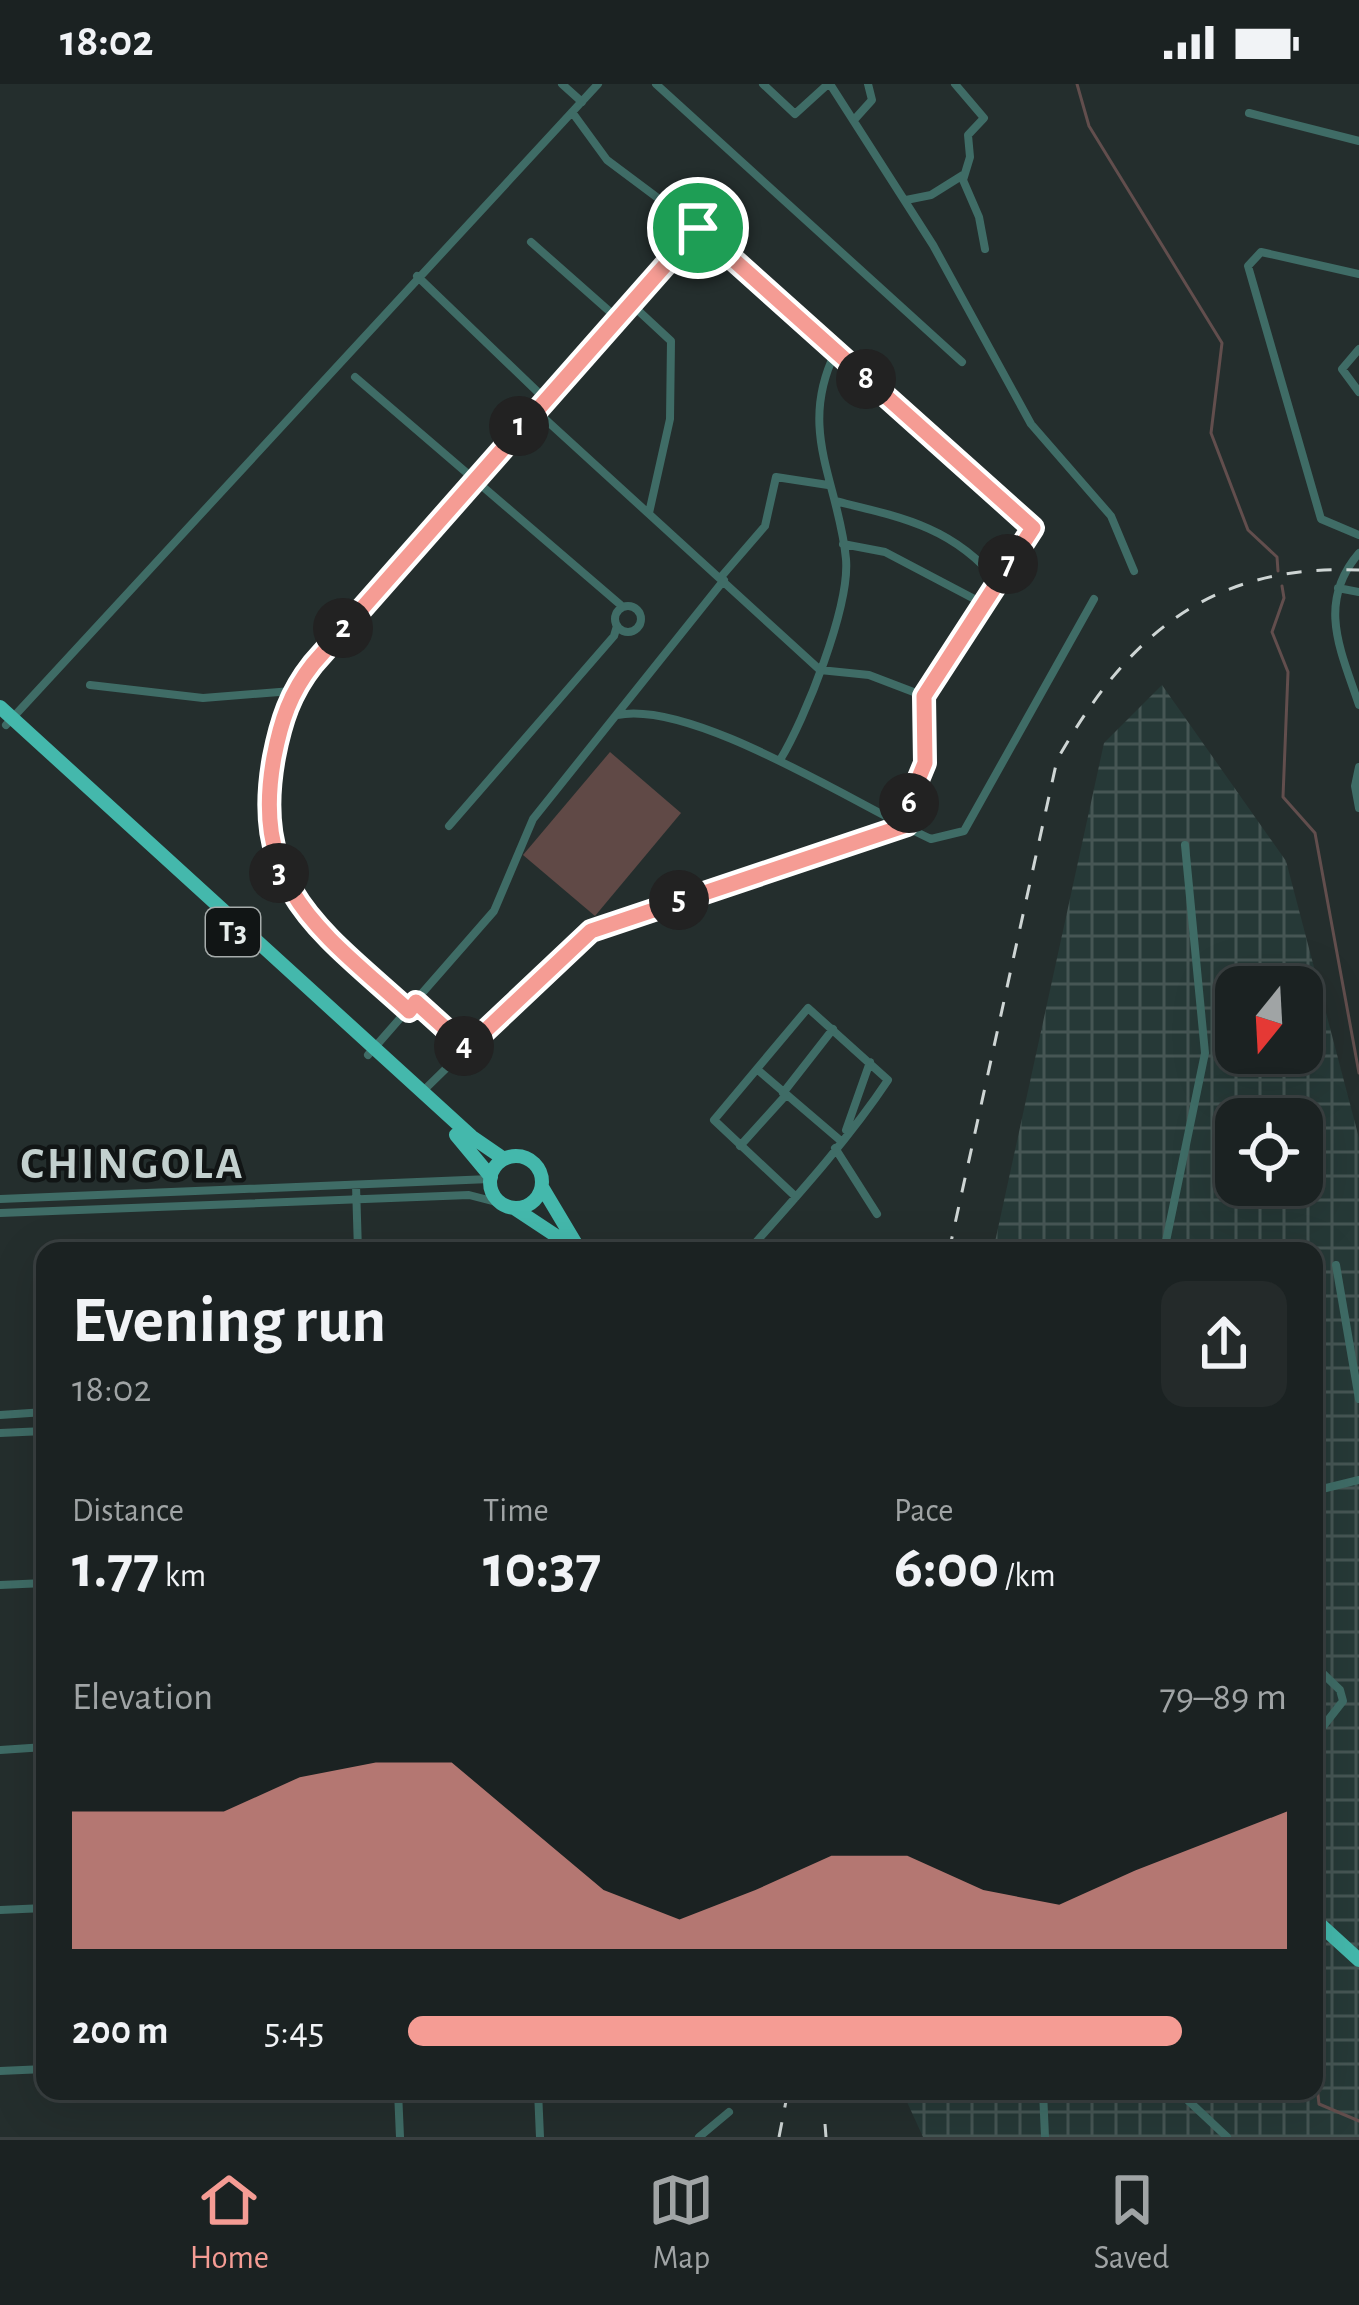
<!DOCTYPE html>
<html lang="en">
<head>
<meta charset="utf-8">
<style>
  :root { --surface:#1b2222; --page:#242a2a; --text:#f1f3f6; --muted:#a0a4a5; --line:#393f40; --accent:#f59c94 }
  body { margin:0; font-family:"Alegreya Sans",sans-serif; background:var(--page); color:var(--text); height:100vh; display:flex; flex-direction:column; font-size:45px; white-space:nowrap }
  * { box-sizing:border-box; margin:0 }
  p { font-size:39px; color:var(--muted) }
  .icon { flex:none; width:66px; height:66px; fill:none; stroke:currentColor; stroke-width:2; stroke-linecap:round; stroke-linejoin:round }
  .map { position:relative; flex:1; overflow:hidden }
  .panel { position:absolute; left:36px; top:1158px; width:1287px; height:858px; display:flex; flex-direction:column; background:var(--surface); border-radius:24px; box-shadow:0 12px 48px #0002,0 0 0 3px var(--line) }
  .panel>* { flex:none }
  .needle { width:78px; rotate:198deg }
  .fabs { position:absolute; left:1215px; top:882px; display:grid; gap:24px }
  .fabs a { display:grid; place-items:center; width:108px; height:108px; border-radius:24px; background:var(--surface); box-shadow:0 12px 48px #0002,0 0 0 3px var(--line); font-size:60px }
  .pin { position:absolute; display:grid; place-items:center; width:102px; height:102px; color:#fff; margin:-51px; border:6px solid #fff; border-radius:50%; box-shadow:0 3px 12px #0007 }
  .km { position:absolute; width:60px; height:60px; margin:-30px; border-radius:50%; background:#222; color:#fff; font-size:33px; line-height:60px; text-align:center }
  .round { display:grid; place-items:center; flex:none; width:126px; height:126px; border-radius:24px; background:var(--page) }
  .summary { display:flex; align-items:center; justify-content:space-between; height:204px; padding:0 36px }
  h1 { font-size:66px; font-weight:700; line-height:90px }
  .stats { display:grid; grid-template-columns:repeat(3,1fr); gap:18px; height:204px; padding:12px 36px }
  .stats div { display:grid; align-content:center }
  .stats b { font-size:60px; font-weight:700 }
  .stats small { font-size:33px; font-weight:400 }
  .stats p { font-size:33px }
  .chart { height:336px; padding:24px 36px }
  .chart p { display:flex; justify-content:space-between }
  .chart svg { width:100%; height:216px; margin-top:12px; fill:var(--accent); opacity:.7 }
  ul { padding:0 36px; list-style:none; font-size:39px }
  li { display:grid; grid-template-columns:192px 144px 1fr; align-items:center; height:90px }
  li i { height:30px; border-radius:15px; background:var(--accent) }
  .status { display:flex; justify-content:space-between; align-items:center; height:84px; padding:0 60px; background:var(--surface); direction:ltr }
  .status svg { height:33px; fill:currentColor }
  .menu { display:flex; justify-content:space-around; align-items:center; height:168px; border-top:3px solid var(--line); background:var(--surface); font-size:33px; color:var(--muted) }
  .menu a { display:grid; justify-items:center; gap:6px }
  .menu .current { color:var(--accent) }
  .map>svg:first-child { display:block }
  .industrial { fill:url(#industrial-grid); fill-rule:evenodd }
  .garden { fill:#604946 }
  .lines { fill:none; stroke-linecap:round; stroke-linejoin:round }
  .stream { stroke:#624e4d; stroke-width:3 }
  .minor { stroke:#3f6c66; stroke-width:8 }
  .trunk { stroke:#44b8ac; stroke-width:14 }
  .rail { stroke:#ced5d4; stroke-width:3; stroke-dasharray:15 15; stroke-linecap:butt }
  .route-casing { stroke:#fff; stroke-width:24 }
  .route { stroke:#f59c94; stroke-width:15 }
  .labels { text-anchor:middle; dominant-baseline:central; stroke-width:9; stroke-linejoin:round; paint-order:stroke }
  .shield { fill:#111515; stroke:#a6acab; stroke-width:3 }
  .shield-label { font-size:30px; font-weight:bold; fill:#e6eceb }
  .district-label { font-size:45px; font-weight:bold; letter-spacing:3px; fill:#c3d0ce; stroke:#111515 }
</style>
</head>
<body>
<div class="status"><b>18:02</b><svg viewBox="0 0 49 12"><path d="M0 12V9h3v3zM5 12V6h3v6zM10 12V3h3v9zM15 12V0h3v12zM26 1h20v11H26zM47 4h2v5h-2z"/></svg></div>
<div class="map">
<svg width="1359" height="2053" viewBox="0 0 1359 2053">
  <defs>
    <pattern id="industrial-grid" width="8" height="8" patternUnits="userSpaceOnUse" patternTransform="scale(3)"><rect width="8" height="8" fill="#263937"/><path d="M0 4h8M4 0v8" fill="none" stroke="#465654"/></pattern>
  </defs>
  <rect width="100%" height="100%" fill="#242e2d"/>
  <path class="industrial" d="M1162,601L1286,777L1359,1054V2053H923L902,2007H1314V1167H993L1104,659ZM1236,903H1302V969H1236ZM1236,1035H1302V1101H1236Z"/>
  <path class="garden" d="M610,668L681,729L595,832L523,771Z"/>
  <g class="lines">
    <path class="stream" d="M1077,0L1089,42L1222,259L1211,349L1248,446L1277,473L1278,487
      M1282,502L1284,514L1272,548L1288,588L1283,713L1315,749L1359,989
      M1314,1975L1319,2020L1359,2037"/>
    <path class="minor" d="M562,0L582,18
      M656,0L962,278
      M763,0L795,30L828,0
      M830,0L933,161L1031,340L1111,432L1134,487
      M955,0L984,34L968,51L970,73L963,96L979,133L985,165
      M572,28L607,76L722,162L1033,444L924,612L925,679L895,744
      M1249,29L1359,57
      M854,36L872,16L868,0
      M906,116L931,111L963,91
      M531,158L617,234
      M1359,190L1261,168L1248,182L1321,435L1359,451
      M417,192L544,314
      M629,218L671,257L670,335L649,429
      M1359,265L1342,285L1359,308
      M355,293L623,523
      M534,325L820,586L869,591L924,612
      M835,417C901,433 953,443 997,497
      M843,460L885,468L982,519
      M1359,469C1316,519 1341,567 1359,621
      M721,493L765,442L776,393L828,401
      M1338,504L1359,508
      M615 535a13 13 0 1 1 26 0a13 13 0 1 1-26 0Z
      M90,601L203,614L292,607
      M617,631C693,615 858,722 931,755L964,747L1094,515
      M6,641L598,0
      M780,676C805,635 850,523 846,475C839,399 797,347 835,269
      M1359,683L1355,702L1359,724
      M449,742L614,552L617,542
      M416,918L467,964L591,847L897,744
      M409,927L320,846L282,797L272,768L269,703L292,607L471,395L698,144
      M368,971L494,827L533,735L724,496
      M758,986L841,1057
      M422,1008L467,964
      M783,1009L833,945
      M846,1046L870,978
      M740,1062L786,1011
      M835,1064L877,1130
      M356,1101L358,1167
      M0,1115L490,1095
      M0,1129L469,1111L500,1119
      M748,1167C797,1112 848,1056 888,996L808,924L714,1036L796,1113
      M1164,1167L1205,969L1185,761
      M1336,1181L1359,1315
      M0,1331L45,1328
      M0,1349L45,1347
      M1314,1407L1359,1396
      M0,1501L45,1499
      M1314,1581L1340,1606L1343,1617L1314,1654
      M0,1666L45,1663
      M0,1826L45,1824
      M0,1987L45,1985
      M398,2007L400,2053
      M538,2007L540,2053
      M1043,2007L1045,2053
      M1178,2007L1227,2053
      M699,2053L729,2028"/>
    <path class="trunk" d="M0,623L472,1053L504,1075
      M456,1051L491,1093
      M490 1098a26 26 0 1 1 52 0a26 26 0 1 1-52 0Z
      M542,1103L576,1160
      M514,1124L579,1167
      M1314,1835L1359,1876"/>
    <path class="rail" d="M949,1167L1057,676C1127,552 1209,480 1359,486
      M825,2040L826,2053
      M779,2053L788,2007"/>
  </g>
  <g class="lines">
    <defs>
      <path id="route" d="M698,144L1033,444L924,612L925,679L901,737L907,741L591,847L467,964L416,918L409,927C322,848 250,804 274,673C281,637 290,609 313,580Z"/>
    </defs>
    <use href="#route" class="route-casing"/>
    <use href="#route" class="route"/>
  </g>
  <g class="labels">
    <rect class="shield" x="206" y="824" width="54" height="48" rx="9"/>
    <g class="shield-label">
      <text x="233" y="848">T3</text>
    </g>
    <g class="district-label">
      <text x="133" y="1080">CHINGOLA</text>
    </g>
  </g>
</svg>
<div class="fabs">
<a><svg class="needle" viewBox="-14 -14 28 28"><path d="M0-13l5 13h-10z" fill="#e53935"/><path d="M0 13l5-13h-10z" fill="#a0a4a5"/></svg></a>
<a><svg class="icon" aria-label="locate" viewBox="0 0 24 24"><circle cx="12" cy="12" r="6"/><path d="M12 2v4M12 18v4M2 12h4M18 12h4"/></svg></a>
</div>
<div class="pin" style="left:698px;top:144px;background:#1e9e55"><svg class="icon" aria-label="arrive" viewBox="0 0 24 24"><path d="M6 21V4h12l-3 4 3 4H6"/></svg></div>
<b class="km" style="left:519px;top:342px">1</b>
<b class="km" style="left:343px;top:544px">2</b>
<b class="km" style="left:279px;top:789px">3</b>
<b class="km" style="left:464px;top:962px">4</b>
<b class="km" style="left:679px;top:816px">5</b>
<b class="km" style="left:909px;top:719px">6</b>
<b class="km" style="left:1008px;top:480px">7</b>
<b class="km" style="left:866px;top:295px">8</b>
<section class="panel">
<div class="summary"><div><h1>Evening run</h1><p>18:02</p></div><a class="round"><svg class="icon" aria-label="share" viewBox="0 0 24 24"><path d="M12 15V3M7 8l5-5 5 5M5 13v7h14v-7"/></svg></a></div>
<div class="stats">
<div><p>Distance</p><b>1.77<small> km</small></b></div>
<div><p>Time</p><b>10:37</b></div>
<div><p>Pace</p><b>6:00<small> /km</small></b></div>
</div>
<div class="chart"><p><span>Elevation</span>79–89 m</p>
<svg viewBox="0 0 160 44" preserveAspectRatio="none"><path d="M0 44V16L10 16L20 16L30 9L40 6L50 6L60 19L70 32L80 38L90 32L100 25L110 25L120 32L130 35L140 28L150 22L160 16V44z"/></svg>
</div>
<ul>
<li><b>200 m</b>5:45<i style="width:88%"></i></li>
</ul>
</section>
</div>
<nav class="menu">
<a class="current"><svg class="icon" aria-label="home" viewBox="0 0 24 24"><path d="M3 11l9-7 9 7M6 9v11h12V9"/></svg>Home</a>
<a><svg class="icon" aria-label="map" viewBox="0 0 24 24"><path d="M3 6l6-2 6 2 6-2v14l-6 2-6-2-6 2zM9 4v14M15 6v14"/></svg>Map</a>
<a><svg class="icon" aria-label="saved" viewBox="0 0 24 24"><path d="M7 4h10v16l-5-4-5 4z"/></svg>Saved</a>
</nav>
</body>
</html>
